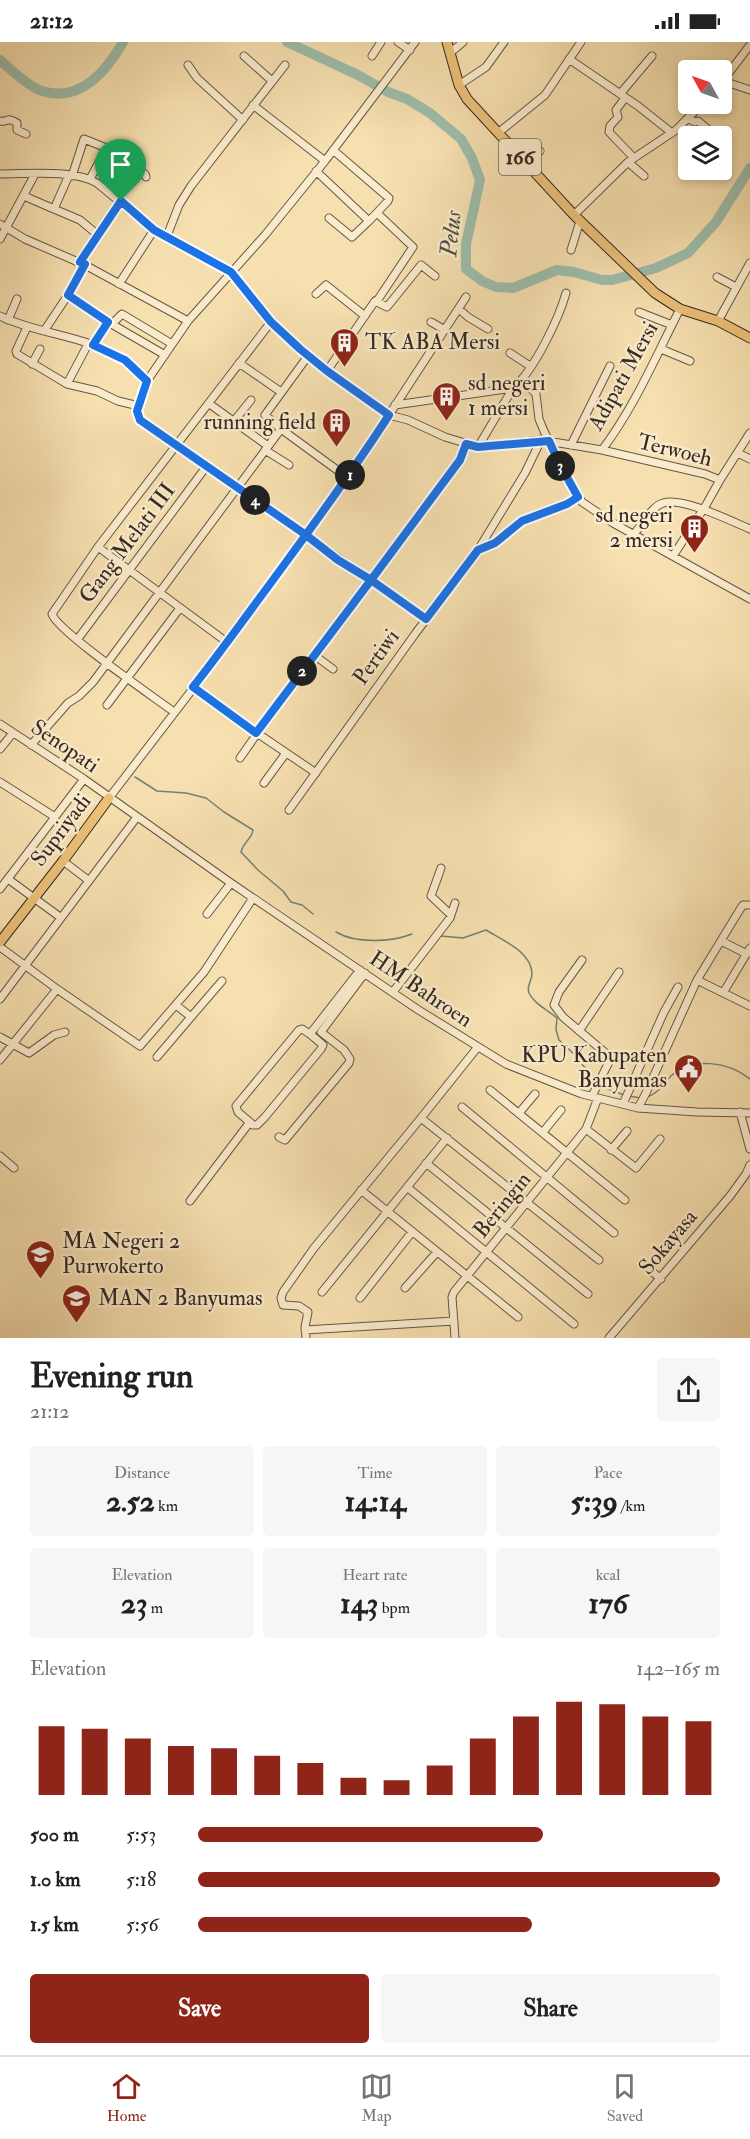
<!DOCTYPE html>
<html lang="en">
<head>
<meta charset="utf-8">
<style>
  :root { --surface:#fff; --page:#f6f6f6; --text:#222; --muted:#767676; --line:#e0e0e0; --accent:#8f2418 }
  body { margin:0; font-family:"IM FELL Double Pica",serif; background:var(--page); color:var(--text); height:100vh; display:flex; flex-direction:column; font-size:22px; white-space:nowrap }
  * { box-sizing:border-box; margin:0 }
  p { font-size:20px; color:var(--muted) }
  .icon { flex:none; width:33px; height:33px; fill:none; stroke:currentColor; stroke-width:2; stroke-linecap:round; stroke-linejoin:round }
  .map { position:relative; height:1296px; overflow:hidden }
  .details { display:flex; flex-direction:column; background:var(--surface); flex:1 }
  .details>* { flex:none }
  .needle { width:39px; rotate:310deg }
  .fabs { position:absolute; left:678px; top:18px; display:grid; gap:12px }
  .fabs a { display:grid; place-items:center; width:54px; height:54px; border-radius:6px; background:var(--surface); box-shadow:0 3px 9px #0003; font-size:30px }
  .pin { position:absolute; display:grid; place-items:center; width:51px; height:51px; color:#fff; margin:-62px -26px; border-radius:50% 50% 50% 0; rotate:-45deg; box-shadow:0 0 6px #0007 }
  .pin .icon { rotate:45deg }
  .km { position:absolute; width:30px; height:30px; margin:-15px; border-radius:50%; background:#222; color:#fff; font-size:16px; line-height:30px; text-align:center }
  .round { display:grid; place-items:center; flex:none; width:63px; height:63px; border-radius:6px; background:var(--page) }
  .overview { display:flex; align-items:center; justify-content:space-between; height:102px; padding:0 30px }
  h1 { font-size:33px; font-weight:700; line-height:45px }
  .stats { display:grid; grid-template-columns:repeat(3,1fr); gap:9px; height:102px; padding:6px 30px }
  .stats div { display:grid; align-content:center; border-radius:6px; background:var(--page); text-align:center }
  .stats b { font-size:30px; font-weight:700 }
  .stats small { font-size:16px; font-weight:400 }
  .stats p { font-size:16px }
  .chart { height:168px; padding:12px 30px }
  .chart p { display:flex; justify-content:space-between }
  .chart svg { width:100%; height:108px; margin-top:6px; stroke:var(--accent); stroke-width:6 }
  .cta { display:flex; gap:12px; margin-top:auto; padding:12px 30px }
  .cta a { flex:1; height:69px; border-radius:6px; background:var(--accent); color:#fff; font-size:24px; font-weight:700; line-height:69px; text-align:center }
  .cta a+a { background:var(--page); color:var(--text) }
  ul { padding:0 30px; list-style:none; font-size:20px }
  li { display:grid; grid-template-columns:96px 72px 1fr; align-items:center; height:45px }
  li i { height:15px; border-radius:8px; background:var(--accent) }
  .status { display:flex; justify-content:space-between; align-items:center; height:42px; padding:0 30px; background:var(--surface); direction:ltr }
  .status svg { height:16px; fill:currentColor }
  .menu { display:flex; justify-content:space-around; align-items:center; height:84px; border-top:2px solid var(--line); background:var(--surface); font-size:16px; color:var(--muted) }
  .menu a { display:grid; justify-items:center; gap:3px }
  .menu .active { color:var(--accent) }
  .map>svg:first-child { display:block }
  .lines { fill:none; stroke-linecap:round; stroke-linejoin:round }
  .stream { stroke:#738274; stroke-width:1.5 }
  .river { stroke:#9dbdab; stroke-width:10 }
  .minor-casing { stroke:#655746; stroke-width:9 }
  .major-casing { stroke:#342922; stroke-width:11 }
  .minor { stroke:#faebcc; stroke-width:7 }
  .major { stroke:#ecc078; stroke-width:9 }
  .route-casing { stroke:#fff; stroke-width:12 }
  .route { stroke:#1a73e8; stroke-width:8 }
  .labels { text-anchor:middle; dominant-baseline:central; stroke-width:5; stroke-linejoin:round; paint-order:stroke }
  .shield { fill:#faebcc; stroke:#6f6355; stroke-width:1.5 }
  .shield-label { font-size:21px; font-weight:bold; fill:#342922 }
  .poi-label { font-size:22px; fill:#342922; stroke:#faebcc; text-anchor:start }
  .street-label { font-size:22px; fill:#342922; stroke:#faebcc }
  .water-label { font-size:24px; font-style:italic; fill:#4e4e44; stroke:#faebcc }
</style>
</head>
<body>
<div class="status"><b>21:12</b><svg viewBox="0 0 49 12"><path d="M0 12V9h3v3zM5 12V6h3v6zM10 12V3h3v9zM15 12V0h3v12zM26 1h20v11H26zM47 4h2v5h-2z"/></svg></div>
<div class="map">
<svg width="750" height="1296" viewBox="0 0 750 1296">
  <rect width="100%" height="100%" fill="#f7e0b0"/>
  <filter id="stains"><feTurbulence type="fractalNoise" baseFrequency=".00333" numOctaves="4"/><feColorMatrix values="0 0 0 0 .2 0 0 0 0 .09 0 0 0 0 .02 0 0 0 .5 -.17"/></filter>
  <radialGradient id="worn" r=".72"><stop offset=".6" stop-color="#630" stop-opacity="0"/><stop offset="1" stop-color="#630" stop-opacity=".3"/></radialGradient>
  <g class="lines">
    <path class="stream" d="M135,735L157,749L186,751L206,756L224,770L253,788C252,797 243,800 241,810L258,828L283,849L291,860L302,863L313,872
      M336,890C356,902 392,900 412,892
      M441,894L463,896L486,888C502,898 532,910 532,932C532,939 526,944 529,951C534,962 548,968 557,976L556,988L559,998L574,1012L597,1041
      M600,1044L624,1053
      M628,1054L641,1056
      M646,1055C657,1053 663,1042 671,1034C692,1014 729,1020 750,1037"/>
    <path class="river" d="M287,0L358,33L388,50L407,57L430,71L461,97L472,116L480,138L466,202V227L482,239L496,245L513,246L557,228L574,230L602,238H612L656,226L688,211L716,180L750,126
      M0,18C10,27 29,45 42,49C80,61 106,30 123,0"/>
    <defs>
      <path id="minor" d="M398,0L410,8
        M415,0L325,119L265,193L188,279L147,339L137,369L140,378L426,577
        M450,11L463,0
        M244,14L272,39
        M372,14L381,0
        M569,17L638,64L672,91
        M188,23L197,36L243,78
        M723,39L750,48
        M722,40L750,3
        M459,43L486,25L504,0
        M620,52L652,14
        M625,56L616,68L618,75L610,84L609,90L633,115
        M253,63L325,119
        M689,77L695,80L698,79L716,94
        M0,79C7,81 7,74 17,81V88L26,92
        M498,91L545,53L581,0
        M722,99V100
        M333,108L389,156L388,159L369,179
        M628,120L644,134
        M527,123L540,109
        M316,129L369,179L352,195L329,176
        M0,132C28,132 72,127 97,141L154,188L231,230L271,280L300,307L327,329L389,373L466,255
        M69,133L54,167L80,178L98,193
        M72,134L84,97L114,109L145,132L146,135
        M90,137L104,111
        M24,154L54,167
        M574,173L628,120L676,88L702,62
        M0,182L25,197L85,223L188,279
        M167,194L179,163L191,144L285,23
        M0,197L35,132
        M571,208L580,179
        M80,220L121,159
        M717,235L736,245
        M119,242L154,188
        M316,252L326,243L365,274
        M68,253L108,280L165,313
        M377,259L413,205L377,171
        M459,267L468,275L488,287
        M639,270L672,283
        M0,274C39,293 92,294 127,320C134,325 141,332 147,339
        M8,278L17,257
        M718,279L750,221
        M431,280L445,288
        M112,282L122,272L172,302
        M27,285L16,309L17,312L67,342L97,349L118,359L139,364
        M44,289L68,253L85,223
        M93,303L108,280
        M661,307L690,319
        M510,311L530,324
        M308,314L265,373L281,387L348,436
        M239,321L281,350
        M32,322L40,307
        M327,329L375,259L387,265L421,223L435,234
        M522,337L536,352L539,377L544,389L568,440L582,460L613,481L750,557
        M67,342L88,302
        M211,363L268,404
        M395,363L513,346C534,329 559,276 566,251
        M234,379L251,358
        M571,403L610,324
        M478,405L513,346
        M265,408L289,423
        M602,408L705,432L720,438L750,391
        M738,411L750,417
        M634,492C642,483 652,464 663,461C683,455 731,479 750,487
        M98,505L228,601
        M478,508L495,501L522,479L567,462L578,455
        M673,514L706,463L720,438
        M77,598L206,425
        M314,613L333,627
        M193,645L257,691L316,731
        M107,663L180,566
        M174,670C154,655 57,589 52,572L98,505L271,280
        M0,682L84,737L231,841L417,967L506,1022L582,1052L638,1066L697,1070L750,1071
        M31,703L68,661L79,654L93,640L281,387
        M0,707L13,691
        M240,716L275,666L384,521L460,418L466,402
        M0,740L55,775
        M264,741L286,711
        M109,756L228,601L348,436L389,373L408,378L445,395L478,405L541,398L602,408C635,364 655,316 680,267
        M289,768L415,592L478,508L525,431L541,398
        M63,819L88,838
        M8,837L60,875
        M0,847L84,737
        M207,872L231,841
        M451,873L455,861
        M721,899L747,912
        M0,905L57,947L140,1004L204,930L253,856
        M582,918L559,950L554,963L563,975L609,1014L610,1018L592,1054
        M697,938L750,964
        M393,950L450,876L451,873L431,854L441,826
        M723,951L750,906
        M0,957L137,775
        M176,963L191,975L222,939
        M579,989L619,930
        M310,992L302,987L299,988L236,1064L238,1070L253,1083H257L265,1075L321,1007L323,1003L310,992L360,928
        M0,995L29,1011L54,993L65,990
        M157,1015L191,975
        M0,1018L57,947
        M490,1048L625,1158
        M623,1062L664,970L678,945
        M462,1065L614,1191
        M638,1066L646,1051L697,938L739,869L743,863H750
        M740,1070L750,1107
        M519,1071L535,1052
        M421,1076L477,1006
        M586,1087L636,1126L660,1097
        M543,1090L561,1068
        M279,1095L285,1098L349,1021L350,1017L344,1008L321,990L365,931
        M611,1108L627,1089
        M0,1114L14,1126
        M426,1121L588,1252
        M407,1145L574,1282
        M361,1148L518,1275
        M190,1159L250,1080
        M650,1228L661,1237
        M405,1246L437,1210
        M322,1250L447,1096
        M360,1256L412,1190
        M305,1288L454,1279
        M306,1296L305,1285L308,1270L299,1264L283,1263L281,1256L283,1250L314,1206L421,1076L599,1218
        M455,1296L452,1255L454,1250L586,1087L598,1056
        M609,1296L730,1154L746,1132L750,1123"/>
      <path id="major" d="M447,0L459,43L467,57L574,173L655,251L680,267L718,279L750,296
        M0,900L63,819L109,756"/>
    </defs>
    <use href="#minor" class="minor-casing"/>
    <use href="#major" class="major-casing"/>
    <use href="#minor" class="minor"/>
    <use href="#major" class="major"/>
  </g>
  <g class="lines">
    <defs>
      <path id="route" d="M121,159L154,188L231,230L271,280L300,307L327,329L389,373C352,431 311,486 270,542C244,577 220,611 193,645L256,691L371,538L426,577L478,508L495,501L522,479L567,462L578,455L559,421L549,399L478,405L466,402L460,418L371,538L338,518L306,493L140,378L137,369L147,339L125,318L93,303L108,280L68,253L85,222L80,220L121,159"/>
    </defs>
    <use href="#route" class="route-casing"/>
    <use href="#route" class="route"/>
  </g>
  <defs>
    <symbol id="building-pin" viewBox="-11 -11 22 30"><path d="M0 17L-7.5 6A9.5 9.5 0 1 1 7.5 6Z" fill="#8f2418" stroke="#faebcc"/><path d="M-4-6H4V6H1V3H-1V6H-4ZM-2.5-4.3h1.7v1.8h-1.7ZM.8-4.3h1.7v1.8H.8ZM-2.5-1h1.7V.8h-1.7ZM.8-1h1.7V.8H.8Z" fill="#fff"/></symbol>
    <symbol id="civic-pin" viewBox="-11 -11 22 30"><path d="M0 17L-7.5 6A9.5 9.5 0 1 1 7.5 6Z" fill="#8f2418" stroke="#faebcc"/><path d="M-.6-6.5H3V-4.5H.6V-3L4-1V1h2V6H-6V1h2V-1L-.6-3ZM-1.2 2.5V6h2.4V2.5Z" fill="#fff"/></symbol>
    <symbol id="school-pin" viewBox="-11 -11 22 30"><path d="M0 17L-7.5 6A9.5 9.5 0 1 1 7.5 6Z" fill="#8f2418" stroke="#faebcc"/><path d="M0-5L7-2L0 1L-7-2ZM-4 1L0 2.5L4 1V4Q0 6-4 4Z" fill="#fff"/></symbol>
  </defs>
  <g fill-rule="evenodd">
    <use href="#building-pin" x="328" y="284" width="33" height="45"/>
    <use href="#building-pin" x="430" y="338" width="33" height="45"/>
    <use href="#building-pin" x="320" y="364" width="33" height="45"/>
    <use href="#building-pin" x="678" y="470" width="33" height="45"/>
    <use href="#civic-pin" x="672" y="1010" width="33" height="45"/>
    <use href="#school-pin" x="24" y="1196" width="33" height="45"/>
    <use href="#school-pin" x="60" y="1240" width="33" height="45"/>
  </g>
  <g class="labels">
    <rect class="shield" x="499" y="97" width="42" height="36" rx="4.5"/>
    <g class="shield-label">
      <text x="520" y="115">166</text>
    </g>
    <g class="poi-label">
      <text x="365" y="300">TK ABA Mersi</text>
      <text x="468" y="341">sd negeri<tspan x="468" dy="25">1 mersi</tspan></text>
      <text x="316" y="380" text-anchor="end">running field</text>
      <text x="673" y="473" text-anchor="end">sd negeri<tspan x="673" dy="25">2 mersi</tspan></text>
      <text x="667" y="1013" text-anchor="end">KPU Kabupaten<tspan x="667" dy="25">Banyumas</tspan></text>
      <text x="62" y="1199">MA Negeri 2<tspan x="62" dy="25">Purwokerto</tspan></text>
      <text x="98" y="1256">MAN 2 Banyumas</text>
    </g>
    <g class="street-label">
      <text transform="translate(623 334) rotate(-61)">Adipati Mersi</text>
      <text transform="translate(675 408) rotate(14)">Terwoeh</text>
      <text transform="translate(127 501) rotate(-53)">Gang Melati III</text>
      <text transform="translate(376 615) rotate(-54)">Pertiwi</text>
      <text transform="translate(65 704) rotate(34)">Senopati</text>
      <text transform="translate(61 788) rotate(-53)">Supriyadi</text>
      <text transform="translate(421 947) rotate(34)">HM Bahroen</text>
      <text transform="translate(502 1163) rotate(-51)">Beringin</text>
      <text transform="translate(668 1200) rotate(-50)">Sokayasa</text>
    </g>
    <g class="water-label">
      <text transform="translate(451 192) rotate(-84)">Pelus</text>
    </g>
  </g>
  <rect width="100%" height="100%" filter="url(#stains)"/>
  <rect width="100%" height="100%" fill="url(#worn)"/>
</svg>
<div class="fabs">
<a><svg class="needle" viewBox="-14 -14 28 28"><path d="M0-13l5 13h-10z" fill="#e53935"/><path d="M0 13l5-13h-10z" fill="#767676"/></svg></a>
<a><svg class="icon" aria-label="layers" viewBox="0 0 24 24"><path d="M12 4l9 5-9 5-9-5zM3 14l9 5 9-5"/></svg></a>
</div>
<div class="pin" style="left:121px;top:159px;background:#1e9e55"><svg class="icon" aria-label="arrive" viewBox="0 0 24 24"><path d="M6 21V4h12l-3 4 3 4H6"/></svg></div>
<b class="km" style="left:350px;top:433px">1</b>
<b class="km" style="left:302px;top:629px">2</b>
<b class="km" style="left:560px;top:424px">3</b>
<b class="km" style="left:255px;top:458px">4</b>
</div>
<section class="details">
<div class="overview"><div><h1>Evening run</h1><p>21:12</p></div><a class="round"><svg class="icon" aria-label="share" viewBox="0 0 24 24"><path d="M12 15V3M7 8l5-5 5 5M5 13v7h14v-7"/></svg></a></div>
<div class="stats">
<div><p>Distance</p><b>2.52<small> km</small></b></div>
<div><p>Time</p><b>14:14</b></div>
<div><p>Pace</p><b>5:39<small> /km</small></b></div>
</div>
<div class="stats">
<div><p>Elevation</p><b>23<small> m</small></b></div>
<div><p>Heart rate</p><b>143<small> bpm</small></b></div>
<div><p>kcal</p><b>176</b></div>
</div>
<div class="chart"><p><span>Elevation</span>142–165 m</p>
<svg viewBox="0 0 160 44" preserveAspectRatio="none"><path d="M5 44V16M15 44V17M25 44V21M35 44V24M45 44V25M55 44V28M65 44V31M75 44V37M85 44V38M95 44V32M105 44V21M115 44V12M125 44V6M135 44V7M145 44V12M155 44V14"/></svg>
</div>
<ul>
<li><b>500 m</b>5:53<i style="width:66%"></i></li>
<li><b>1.0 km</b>5:18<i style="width:100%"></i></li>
<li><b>1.5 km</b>5:56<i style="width:64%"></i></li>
</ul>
<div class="cta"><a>Save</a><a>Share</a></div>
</section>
<nav class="menu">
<a class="active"><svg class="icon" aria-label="home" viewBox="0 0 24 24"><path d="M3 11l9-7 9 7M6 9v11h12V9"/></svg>Home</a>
<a><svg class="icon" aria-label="map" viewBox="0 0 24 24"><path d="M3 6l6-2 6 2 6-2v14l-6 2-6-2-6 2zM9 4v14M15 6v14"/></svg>Map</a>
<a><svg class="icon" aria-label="saved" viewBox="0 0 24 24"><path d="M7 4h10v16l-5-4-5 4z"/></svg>Saved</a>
</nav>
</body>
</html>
